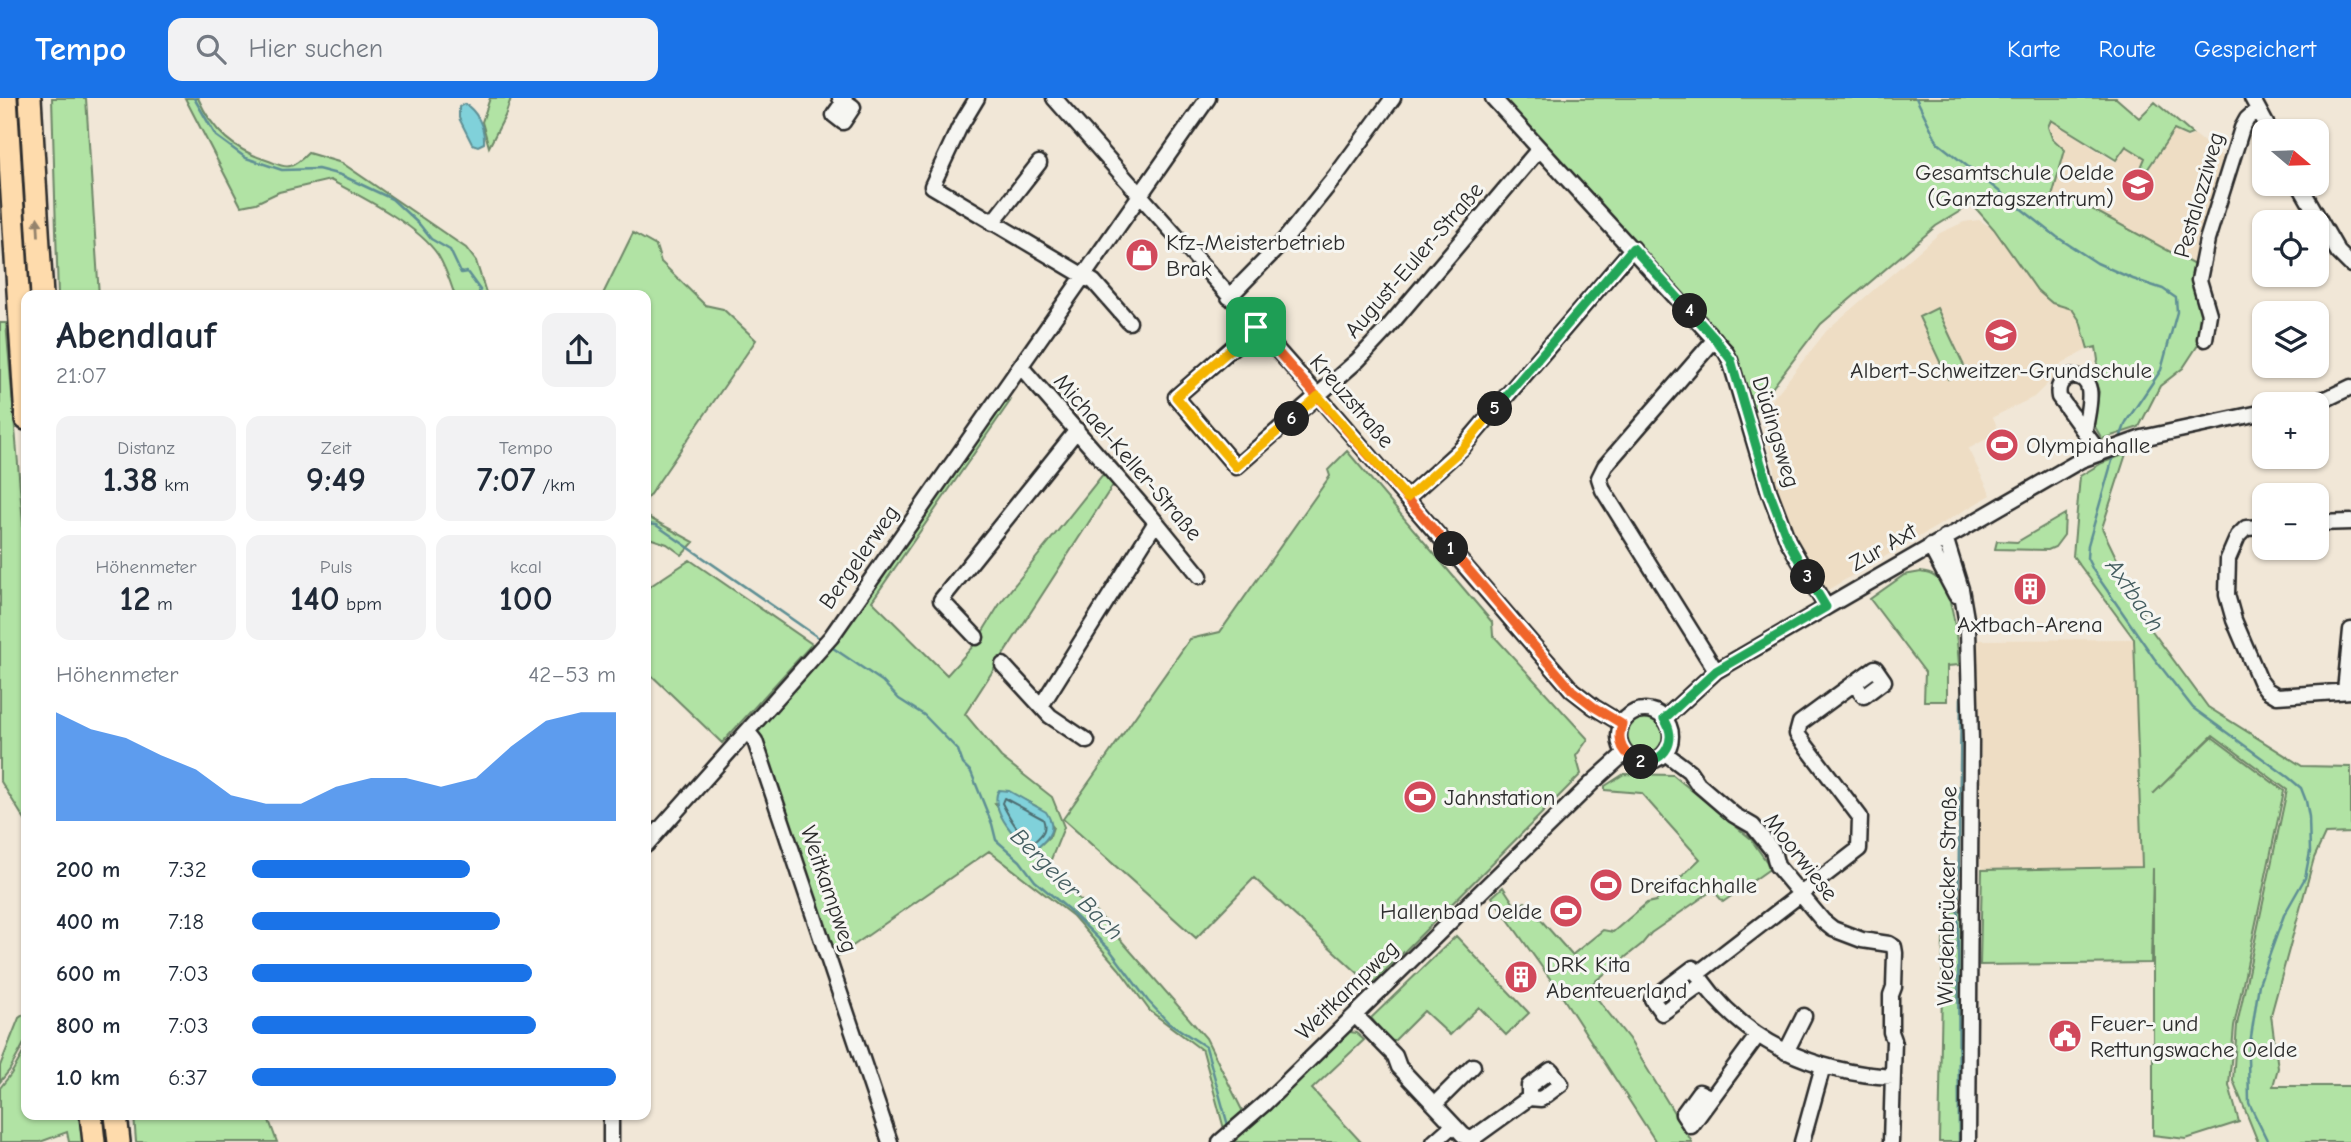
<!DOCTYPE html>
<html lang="de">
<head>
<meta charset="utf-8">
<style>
  :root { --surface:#fff; --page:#f2f2f3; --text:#1f2937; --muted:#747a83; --accent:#1a73e8 }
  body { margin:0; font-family:"Comic Neue",sans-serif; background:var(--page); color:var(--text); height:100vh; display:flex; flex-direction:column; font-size:26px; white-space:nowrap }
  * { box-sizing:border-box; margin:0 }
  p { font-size:23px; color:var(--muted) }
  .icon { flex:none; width:38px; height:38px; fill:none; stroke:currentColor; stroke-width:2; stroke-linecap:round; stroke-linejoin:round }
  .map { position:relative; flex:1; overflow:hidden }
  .panel { position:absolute; left:21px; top:192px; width:630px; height:830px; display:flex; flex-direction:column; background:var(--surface); border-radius:14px; box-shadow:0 2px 5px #0004 }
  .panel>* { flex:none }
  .needle { width:46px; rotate:109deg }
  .fabs { position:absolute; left:2252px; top:21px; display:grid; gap:14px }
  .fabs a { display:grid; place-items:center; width:77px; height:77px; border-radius:14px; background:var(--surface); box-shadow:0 2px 5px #0004; font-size:35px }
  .pin { position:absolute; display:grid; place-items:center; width:60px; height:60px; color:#fff; margin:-30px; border-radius:14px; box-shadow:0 4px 10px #0006 }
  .km { position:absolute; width:35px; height:35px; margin:-18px; border-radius:50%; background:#222; color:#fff; font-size:19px; line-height:35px; text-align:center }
  .round { display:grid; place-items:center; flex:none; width:74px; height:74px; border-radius:14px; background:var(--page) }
  .summary { display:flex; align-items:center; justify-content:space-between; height:119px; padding:0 35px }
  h1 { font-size:38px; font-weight:800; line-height:52px }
  .stats { display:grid; grid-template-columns:repeat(3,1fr); gap:10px; height:119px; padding:7px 35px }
  .stats div { display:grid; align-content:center; border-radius:14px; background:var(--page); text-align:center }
  .stats b { font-size:35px; font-weight:800 }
  .stats small { font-size:19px; font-weight:400 }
  .stats p { font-size:19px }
  .chart { height:196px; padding:14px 35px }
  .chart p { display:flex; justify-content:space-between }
  .chart svg { width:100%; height:126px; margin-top:7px; fill:var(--accent); opacity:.7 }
  ul { padding:0 35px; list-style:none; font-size:23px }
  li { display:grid; grid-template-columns:112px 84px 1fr; align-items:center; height:52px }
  li i { height:18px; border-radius:9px; background:var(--accent) }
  header { display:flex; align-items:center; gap:42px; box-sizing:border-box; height:98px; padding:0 35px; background:var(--accent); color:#fff }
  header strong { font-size:33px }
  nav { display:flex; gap:38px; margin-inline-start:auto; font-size:24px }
  .search { width:490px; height:63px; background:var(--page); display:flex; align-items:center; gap:18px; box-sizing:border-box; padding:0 24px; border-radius:14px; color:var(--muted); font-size:26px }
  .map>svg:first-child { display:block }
  .built { fill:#eeddc4 }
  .green { fill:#b1e3a4; stroke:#6e8768; stroke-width:2; fill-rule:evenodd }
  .water { fill:#80d1da; stroke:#5e8f94; stroke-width:2 }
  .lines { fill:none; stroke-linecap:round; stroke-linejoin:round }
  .shore { stroke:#4d6d71; stroke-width:2 }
  .stream { stroke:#5e8f94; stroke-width:2.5 }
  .minor-casing { stroke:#2b2b2b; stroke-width:19 }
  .highway-casing { stroke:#2b2b2b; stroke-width:26 }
  .minor { stroke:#f6f6f2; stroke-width:14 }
  .highway { stroke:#fedbac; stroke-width:21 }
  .oneway { fill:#94836c }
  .split-1-casing { stroke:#fff; stroke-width:14 }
  .split-2-casing { stroke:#fff; stroke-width:14 }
  .split-3-casing { stroke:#fff; stroke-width:14 }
  .split-4-casing { stroke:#fff; stroke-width:14 }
  .split-5-casing { stroke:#fff; stroke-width:14 }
  .split-6-casing { stroke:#fff; stroke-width:14 }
  .split-7-casing { stroke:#fff; stroke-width:14 }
  .split-1 { stroke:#f0652b; stroke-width:9 }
  .split-2 { stroke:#f0652b; stroke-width:9 }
  .split-3 { stroke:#22a559; stroke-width:9 }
  .split-4 { stroke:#22a559; stroke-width:9 }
  .split-5 { stroke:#22a559; stroke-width:9 }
  .split-6 { stroke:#f5b400; stroke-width:9 }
  .split-7 { stroke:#f5b400; stroke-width:9 }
  .labels { text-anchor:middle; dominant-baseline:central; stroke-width:6; stroke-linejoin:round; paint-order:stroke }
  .poi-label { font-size:23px; fill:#2b2b2b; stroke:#f6f6f2; text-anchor:start }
  .street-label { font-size:23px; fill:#2b2b2b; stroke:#f6f6f2 }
  .water-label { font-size:24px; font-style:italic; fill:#445d60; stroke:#f6f6f2 }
</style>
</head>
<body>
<header>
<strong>Tempo</strong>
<div class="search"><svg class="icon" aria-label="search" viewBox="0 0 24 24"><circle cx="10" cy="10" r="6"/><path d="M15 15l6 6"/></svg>Hier suchen</div>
<nav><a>Karte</a><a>Route</a><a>Gespeichert</a></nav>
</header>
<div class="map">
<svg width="2351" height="1044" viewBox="0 0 2351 1044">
  <rect width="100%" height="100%" fill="#f1e7d7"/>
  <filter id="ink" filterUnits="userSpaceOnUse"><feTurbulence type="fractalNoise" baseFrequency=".0143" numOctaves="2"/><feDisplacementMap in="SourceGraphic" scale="14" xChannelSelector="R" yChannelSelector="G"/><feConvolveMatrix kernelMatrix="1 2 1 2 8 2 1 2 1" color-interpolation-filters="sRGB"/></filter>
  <g filter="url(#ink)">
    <path class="built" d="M2052,23L2115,64L2126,49L2145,60L2138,72L2145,77L2174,33L2188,40L2194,36L2228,63L2197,167L2102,117L2090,107L2071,98L2051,106L2065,52L2054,39L2049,31Z
      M1979,122L1994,131L2037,192L2052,205L2072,211L2080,223L2088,251L2056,269L2058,275L2034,299L1993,319L1999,334L1968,351L1991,397L1824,494L1799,451L1775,385V370L1762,321L1768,307L1828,231L1940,135L1964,124Z
      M2134,541L2142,769L1982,772L1979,760L1981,641L1977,542Z"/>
    <path class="green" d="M52,0H86L99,198H58Z
      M185,0H198C213,34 234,52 269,63C275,65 283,70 290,68C296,67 303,60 308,55L342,65L466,150L476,163L487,198H455C450,183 446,170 438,157C418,127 362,99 330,82L279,94L256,105L241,108Z
      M490,0H511L505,18L489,49L482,24Z
      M1500,0H2116L2139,20L2155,4L2192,36L2187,38L2174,32L2145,75L2140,72L2145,60L2126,48L2116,62L2051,22L2048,29L2052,40L2065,52L2050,106L2053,108L2070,99L2198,169L2206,215L2202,241L2183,270L2160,288L2139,329L2102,341L2094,327L2099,294L2095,282L2098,262L2096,249L2088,251L2080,223L2072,211L2052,205L2037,192L1994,131L1972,106L1936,128L1821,226L1756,311L1752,312L1731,249Z
      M633,135L656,148L661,164L705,207L723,211L756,242L646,402V198H602Z
      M1937,210L1966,272L1948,281L1919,219Z
      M0,225H6L26,460V724L0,682Z
      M1011,302L872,503L947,577L975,546L1001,504L1104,375L1113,387L965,616L1001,659L1052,699L1064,729L1046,774L1100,818L1206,940L1243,1014L1224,1031L1203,953L1150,913L1119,871L1073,818L989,753L834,861L756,632L836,543L1000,308ZM1024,702L1036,708L1053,729L1050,738L1037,750L1016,739L995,705Z
      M1347,353L1492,524L1493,537L1588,641L1576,658L1581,676L1371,887L1254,780L1196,840L1063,721L1190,541L1220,534L1330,378L1328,372Z
      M2126,356L2102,430L2150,530L2208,609L2302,668L2351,669V735L2325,736L2314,760L2271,917L2278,970L2273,988H2351V1044H2258L2233,982L2237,927L2287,692L2213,637L2153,696L2212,639L2284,693L2234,928L2229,987L2239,1024L2186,1041L2153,1037V770L2151,865L1980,867L1982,772L2142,769L2134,541L2073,458L2080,378L2102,365Z
      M2065,416L2064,437L2055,449L2048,452L1995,451L1997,443L2017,444Z
      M646,418L694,444L682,457L667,446L646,439Z
      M690,462L812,546L722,645L646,572V491Z
      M1921,474C1924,475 1928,475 1932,477C1955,488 1957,545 1959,567L1947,568V603H1924L1925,574L1870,501L1904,477Z
      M1625 638a20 20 0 1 1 40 0a20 20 0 1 1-40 0Z
      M1624,676L1673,677L1750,740L1771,770L1723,804L1713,792L1651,835L1642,846L1588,889L1629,941L1692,1044H1656L1556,889L1492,799L1503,789L1516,809L1525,804L1572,857L1603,832L1613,834L1647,805L1656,803L1700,761L1641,695L1605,692V688Z
      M1952,813H1963V1044H1939L1943,842L1952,841Z
      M1456,838L1529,915L1506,937L1479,909L1450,937L1424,913L1392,945L1371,920Z
      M26,915V942L9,973L0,984V968L19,920Z
      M1345,933L1356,935L1364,942L1312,991L1361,1044H1228Z
      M26,950V1017H80L83,1044H69L67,1034L40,1044H0V990L11,976Z
      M134,1017H267L277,1044H136Z"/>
    <path class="water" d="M464,6C477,12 485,30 484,45L478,48L472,46L459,20V9Z
      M999,692L1009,693L1046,714C1057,730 1050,739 1037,750C1019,751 987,708 999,692Z"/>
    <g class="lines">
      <path class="shore" d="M1004,700L1043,721C1047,731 1043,736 1035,743C1021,742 1008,717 1002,705Z"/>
      <path class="stream" d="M194,0L216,38L246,60L282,72L318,71L341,77L392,101L420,127L431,141L450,152L461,175L467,174L480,192L478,198
        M1916,0L1938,45L2057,139L2097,165L2133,181L2163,191L2176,200L2177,214L2161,272L2126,324L2119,343
        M2114,356L2088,447L2087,460L2093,472L2154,560L2193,610L2288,679L2301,690L2306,703L2309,719L2310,754L2305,780L2284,817L2259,886L2248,959L2249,1005L2268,1044
        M646,426L656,427L822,542
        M830,548L882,583L899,601L924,617L958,652L963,666L971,674L992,726L996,742L1020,763L1035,783L1068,811L1110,852L1148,903L1168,924L1206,949L1229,1031
        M1959,1044L1958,820L1961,597"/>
      <defs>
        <path id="minor" d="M840,0L853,9L843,24L834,17L844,3
          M977,0L959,30L932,88L1094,184L1129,224
          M1054,0L1318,298L1572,592L1594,609L1622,626
          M1493,0L1725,253L1730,262L1769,393L1788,443L1826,509
          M2252,0L2270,33
          M2299,86L2338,154L2351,167
          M992,125L1039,65
          M1229,199L1282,145L1335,79L1393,0
          M1256,229L1176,299L1236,369L1358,262L1385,233L1539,51
          M1715,241L1605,368L1599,380L1603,392L1716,573
          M2205,241L2209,216L2199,182L2207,142L2242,30L2247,21L2257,12
          M1021,269L1156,424L1200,478
          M2300,306L2328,300L2351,289
          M2085,332C2087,313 2100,278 2071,278C2061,282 2057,288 2059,299L2099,354
          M1407,400L1462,350L1633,150
          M2317,425L2351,424
          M2264,429L2246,430L2238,438L2228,461L2227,497L2234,522L2260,583L2267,592L2277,598L2351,593
          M1945,439L1961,491L1968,532L1971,643L1968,1044
          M1930,448L1956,497
          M976,539L941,502L1077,332
          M1003,567L1050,618L1087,643
          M2345,593L2351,532
          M1041,608L1156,424
          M1619 638a26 26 0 1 1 52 0a26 26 0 1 1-52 0Z
          M1664,621L1716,573L2081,362L2142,340L2264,314
          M748,634L755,643L890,1044
          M1665,655L1689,673L1698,686L1734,717L1753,728L1773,753L1777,768L1823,823L1833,831L1862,842L1889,846L1894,849L1895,855L1894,889L1891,897V934L1894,942L1891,1044
          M646,747L831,539L1208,0
          M1700,880C1746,945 1815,975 1893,979
          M1703,885L1662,915L1652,901L1693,870L1697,876L1859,751L1860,719L1797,636L1800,625L1875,570L1884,583L1864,598L1854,586
          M1355,917L1395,958L1399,969L1463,1037L1474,1044
          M1786,954L1804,918
          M1712,1000L1699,994L1683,1016L1691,1028L1758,937
          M1435,1006L1473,968
          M611,1017V1044
          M1472,1041L1529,1000L1541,1001L1561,986L1551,972L1529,988V1000
          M1220,1044L1265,1005L1594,683L1625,655
          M1434,1044L1453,1027
          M1802,1044L1823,968"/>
        <path id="highway" d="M6,0L26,321
          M30,0L42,198
          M91,1017L94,1044
          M116,1017L119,1044"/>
      </defs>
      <use href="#minor" class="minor-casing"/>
      <use href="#highway" class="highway-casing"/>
      <use href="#minor" class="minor"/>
      <use href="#highway" class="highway"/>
    </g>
    <defs><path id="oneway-solid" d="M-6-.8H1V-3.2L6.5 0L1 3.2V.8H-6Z" transform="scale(1.75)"/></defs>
    <use class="oneway" href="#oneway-solid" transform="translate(38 129) rotate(-93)"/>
  </g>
  <g class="lines" filter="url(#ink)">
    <defs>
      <path id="split-1" d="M1256,229L1451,451"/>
      <path id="split-2" d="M1451,451L1572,592L1594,609L1622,626C1616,644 1623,658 1641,664"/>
      <path id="split-3" d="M1641,664C1666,664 1678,641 1664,621L1716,573L1826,509L1808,479"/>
      <path id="split-4" d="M1690,213L1715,241L1731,262L1769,393L1788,443L1808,479"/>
      <path id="split-5" d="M1495,311L1633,150L1690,213"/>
      <path id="split-6" d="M1292,321L1318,298L1407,400L1462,351L1495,311"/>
      <path id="split-7" d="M1256,229L1176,299L1236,369L1292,321"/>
    </defs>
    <use href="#split-1" class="split-1-casing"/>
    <use href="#split-2" class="split-2-casing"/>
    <use href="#split-3" class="split-3-casing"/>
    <use href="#split-4" class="split-4-casing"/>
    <use href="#split-5" class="split-5-casing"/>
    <use href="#split-6" class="split-6-casing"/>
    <use href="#split-7" class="split-7-casing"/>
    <use href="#split-1" class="split-1"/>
    <use href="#split-2" class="split-2"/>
    <use href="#split-3" class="split-3"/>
    <use href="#split-4" class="split-4"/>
    <use href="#split-5" class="split-5"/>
    <use href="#split-6" class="split-6"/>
    <use href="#split-7" class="split-7"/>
  </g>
  <defs>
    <symbol id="school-disc" viewBox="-11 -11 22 22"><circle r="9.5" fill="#d1495b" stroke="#f6f6f2"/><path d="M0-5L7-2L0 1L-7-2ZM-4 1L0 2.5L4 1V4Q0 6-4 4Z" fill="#fff"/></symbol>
    <symbol id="shop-disc" viewBox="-11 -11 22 22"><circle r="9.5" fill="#d1495b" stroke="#f6f6f2"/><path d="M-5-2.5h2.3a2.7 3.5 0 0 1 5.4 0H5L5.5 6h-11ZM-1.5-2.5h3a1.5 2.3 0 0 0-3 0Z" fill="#fff"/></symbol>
    <symbol id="stadium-disc" viewBox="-11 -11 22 22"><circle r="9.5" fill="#d1495b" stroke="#f6f6f2"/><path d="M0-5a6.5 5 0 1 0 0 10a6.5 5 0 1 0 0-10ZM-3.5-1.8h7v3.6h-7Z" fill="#fff"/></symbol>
    <symbol id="building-disc" viewBox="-11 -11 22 22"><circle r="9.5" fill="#d1495b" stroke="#f6f6f2"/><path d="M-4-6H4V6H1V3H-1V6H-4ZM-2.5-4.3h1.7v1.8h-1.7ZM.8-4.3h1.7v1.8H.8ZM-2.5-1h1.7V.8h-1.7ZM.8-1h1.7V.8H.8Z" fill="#fff"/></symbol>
    <symbol id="civic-disc" viewBox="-11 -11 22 22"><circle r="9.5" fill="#d1495b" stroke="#f6f6f2"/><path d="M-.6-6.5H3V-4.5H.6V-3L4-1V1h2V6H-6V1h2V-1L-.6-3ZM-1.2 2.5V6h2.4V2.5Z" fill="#fff"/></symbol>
  </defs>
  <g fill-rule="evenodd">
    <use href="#school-disc" x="2119" y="68" width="38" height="38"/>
    <use href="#shop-disc" x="1123" y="138" width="38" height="38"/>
    <use href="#school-disc" x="1982" y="218" width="38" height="38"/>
    <use href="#stadium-disc" x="1983" y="328" width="38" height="38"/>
    <use href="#building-disc" x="2011" y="472" width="38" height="38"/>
    <use href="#stadium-disc" x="1401" y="680" width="38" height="38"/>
    <use href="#stadium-disc" x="1587" y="768" width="38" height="38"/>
    <use href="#stadium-disc" x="1547" y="794" width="38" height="38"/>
    <use href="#building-disc" x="1502" y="860" width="38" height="38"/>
    <use href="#civic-disc" x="2046" y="919" width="38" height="38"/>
  </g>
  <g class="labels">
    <g class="poi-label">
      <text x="2114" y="74" text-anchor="end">Gesamtschule Oelde<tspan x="2114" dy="26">(Ganztagszentrum)</tspan></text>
      <text x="1166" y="144">Kfz-Meisterbetrieb<tspan x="1166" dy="26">Brak</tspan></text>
      <text x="2001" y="272" text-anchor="middle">Albert-Schweitzer-Grundschule</text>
      <text x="2026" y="347">Olympiahalle</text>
      <text x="2030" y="526" text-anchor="middle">Axtbach-Arena</text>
      <text x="1444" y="699">Jahnstation</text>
      <text x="1630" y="787">Dreifachhalle</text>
      <text x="1542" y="813" text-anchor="end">Hallenbad Oelde</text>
      <text x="1546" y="866">DRK Kita<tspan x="1546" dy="26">Abenteuerland</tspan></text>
      <text x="2090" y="925">Feuer- und<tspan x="2090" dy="26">Rettungswache Oelde</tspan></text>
    </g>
    <g class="street-label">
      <text transform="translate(2199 97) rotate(-74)">Pestalozziweg</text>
      <text transform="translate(1414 162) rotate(-49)">August-Euler-Straße</text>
      <text transform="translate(1352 303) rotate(49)">Kreuzstraße</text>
      <text transform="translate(1776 334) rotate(73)">Düdingsweg</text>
      <text transform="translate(1128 359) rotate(49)">Michael-Keller-Straße</text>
      <text transform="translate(1883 449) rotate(-30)">Zur Axt</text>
      <text transform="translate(859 459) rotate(-55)">Bergelerweg</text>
      <text transform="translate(1801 759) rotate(52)">Moorwiese</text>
      <text transform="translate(829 791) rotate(71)">Weitkampweg</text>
      <text transform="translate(1947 798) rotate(-89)">Wiedenbrücker Straße</text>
      <text transform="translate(1347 892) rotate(-44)">Weitkampweg</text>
    </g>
    <g class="water-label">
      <text transform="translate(2135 497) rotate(55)">Axtbach</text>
      <text transform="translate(1067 786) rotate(45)">Bergeler Bach</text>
    </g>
  </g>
</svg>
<div class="fabs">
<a><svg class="needle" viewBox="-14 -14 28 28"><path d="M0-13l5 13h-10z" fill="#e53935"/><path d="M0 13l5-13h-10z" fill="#747a83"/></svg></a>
<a><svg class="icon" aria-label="locate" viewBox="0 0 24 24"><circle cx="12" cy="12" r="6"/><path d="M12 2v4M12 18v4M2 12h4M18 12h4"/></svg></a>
<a><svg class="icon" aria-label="layers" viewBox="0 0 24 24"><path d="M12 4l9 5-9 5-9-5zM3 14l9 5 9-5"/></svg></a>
<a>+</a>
<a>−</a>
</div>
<div class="pin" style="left:1256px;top:229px;background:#1e9e55"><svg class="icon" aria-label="arrive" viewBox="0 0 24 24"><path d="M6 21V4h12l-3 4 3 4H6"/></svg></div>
<b class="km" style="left:1451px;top:451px">1</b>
<b class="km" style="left:1641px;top:664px">2</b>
<b class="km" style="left:1808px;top:479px">3</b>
<b class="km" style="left:1690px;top:213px">4</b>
<b class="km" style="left:1495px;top:311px">5</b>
<b class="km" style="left:1292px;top:321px">6</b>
<section class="panel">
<div class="summary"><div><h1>Abendlauf</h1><p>21:07</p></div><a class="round"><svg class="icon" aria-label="share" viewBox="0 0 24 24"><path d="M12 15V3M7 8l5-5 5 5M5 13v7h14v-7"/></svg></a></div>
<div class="stats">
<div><p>Distanz</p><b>1.38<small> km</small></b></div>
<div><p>Zeit</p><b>9:49</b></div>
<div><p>Tempo</p><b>7:07<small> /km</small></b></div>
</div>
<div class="stats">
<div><p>Höhenmeter</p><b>12<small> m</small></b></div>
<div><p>Puls</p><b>140<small> bpm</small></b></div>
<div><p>kcal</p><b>100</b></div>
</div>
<div class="chart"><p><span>Höhenmeter</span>42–53 m</p>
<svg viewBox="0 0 160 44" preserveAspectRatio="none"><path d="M0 44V6L10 12L20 15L30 21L40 26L50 35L60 38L70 38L80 32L90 29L100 29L110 32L120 29L130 18L140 9L150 6L160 6V44z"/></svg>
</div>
<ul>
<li><b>200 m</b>7:32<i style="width:60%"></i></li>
<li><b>400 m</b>7:18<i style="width:68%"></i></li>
<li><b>600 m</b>7:03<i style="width:77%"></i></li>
<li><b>800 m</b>7:03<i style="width:78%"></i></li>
<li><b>1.0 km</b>6:37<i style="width:100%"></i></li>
</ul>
</section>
</div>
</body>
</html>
